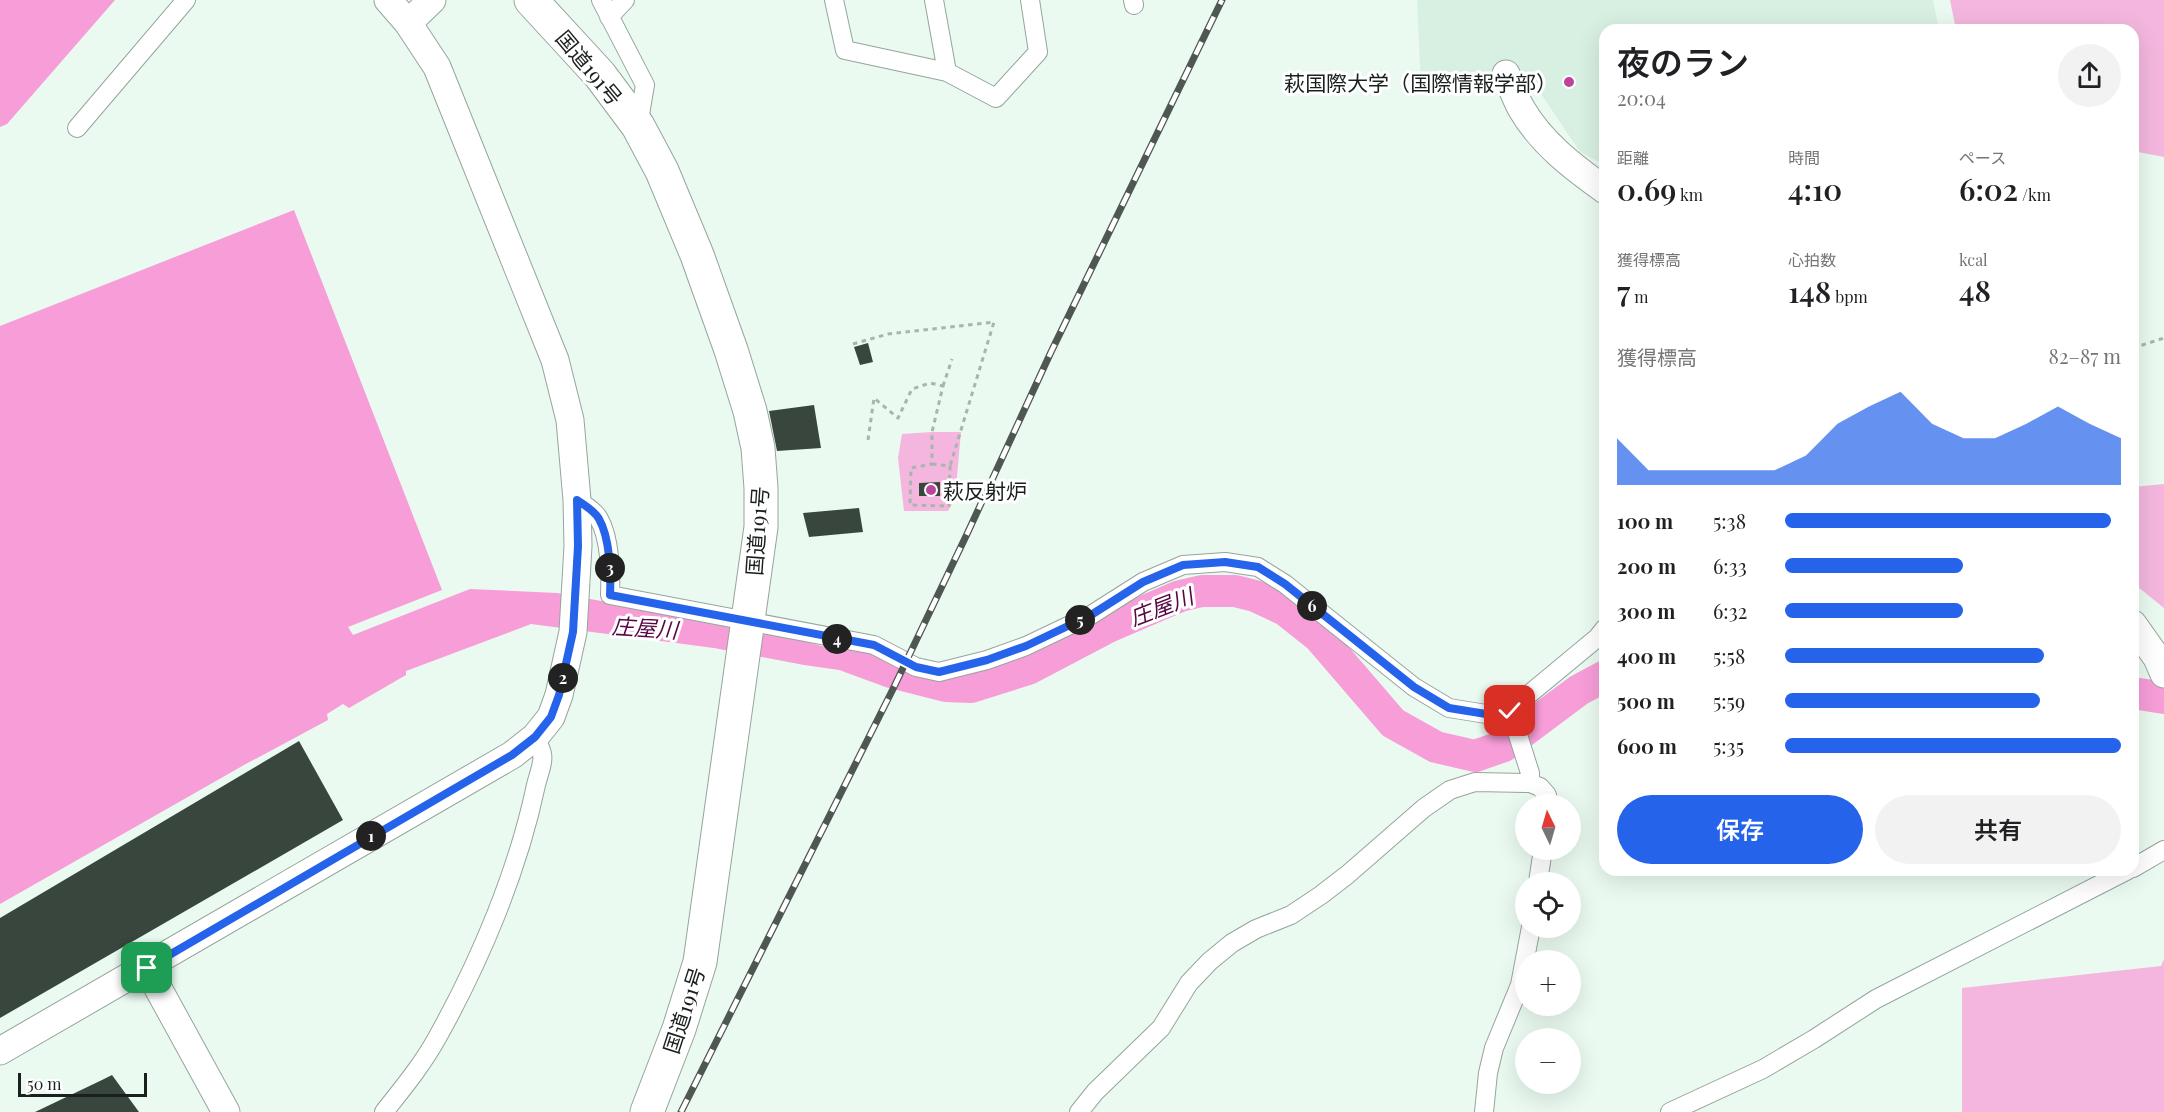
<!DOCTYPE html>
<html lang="ja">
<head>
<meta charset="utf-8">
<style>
  :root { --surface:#fff; --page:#f2f2f2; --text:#202124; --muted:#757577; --accent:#2563eb }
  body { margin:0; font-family:"Playfair Display","Noto Sans JP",serif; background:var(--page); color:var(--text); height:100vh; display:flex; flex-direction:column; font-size:22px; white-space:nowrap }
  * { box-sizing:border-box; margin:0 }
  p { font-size:20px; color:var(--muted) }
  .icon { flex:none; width:33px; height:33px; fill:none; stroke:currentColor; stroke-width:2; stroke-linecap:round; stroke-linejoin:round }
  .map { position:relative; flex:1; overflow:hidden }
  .panel { position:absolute; left:1599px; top:24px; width:540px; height:852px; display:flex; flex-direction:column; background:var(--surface); border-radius:18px; box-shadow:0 6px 24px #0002 }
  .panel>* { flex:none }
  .needle { width:39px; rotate:355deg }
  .controls { position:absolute; left:1515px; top:794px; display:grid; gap:12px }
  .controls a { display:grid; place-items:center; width:66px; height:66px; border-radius:50%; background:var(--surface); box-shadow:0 6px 24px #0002; font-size:30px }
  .scale { position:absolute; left:18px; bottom:15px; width:129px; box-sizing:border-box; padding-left:6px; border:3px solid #1a201d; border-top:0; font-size:16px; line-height:21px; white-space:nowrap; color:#1a201d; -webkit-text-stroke:4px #fff; paint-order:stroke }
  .pin { position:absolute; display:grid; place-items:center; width:51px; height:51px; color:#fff; margin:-26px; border-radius:12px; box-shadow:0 3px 9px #0006 }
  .km { position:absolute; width:30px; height:30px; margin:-15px; border-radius:50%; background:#222; color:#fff; font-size:16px; line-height:30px; text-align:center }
  .round { display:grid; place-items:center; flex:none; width:63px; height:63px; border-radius:32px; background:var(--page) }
  .head { display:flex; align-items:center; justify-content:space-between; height:102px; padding:0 18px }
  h1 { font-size:33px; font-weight:600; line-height:45px }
  .figures { display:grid; grid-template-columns:repeat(3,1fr); gap:9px; height:102px; padding:6px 18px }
  .figures div { display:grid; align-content:center }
  .figures b { font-size:30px; font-weight:600 }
  .figures small { font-size:16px; font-weight:400 }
  .figures p { font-size:16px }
  .chart { height:168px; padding:12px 18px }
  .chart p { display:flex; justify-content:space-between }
  .chart svg { width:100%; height:108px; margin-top:6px; fill:var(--accent); opacity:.7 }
  .action { display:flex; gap:12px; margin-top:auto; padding:12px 18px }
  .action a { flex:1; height:69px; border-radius:36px; background:var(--accent); color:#fff; font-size:24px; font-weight:600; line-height:69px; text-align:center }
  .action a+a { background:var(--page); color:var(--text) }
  ul { padding:0 18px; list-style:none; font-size:20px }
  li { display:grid; grid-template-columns:96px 72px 1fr; align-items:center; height:45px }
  li i { height:15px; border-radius:8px; background:var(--accent) }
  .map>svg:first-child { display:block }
  .built { fill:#d8f0e1 }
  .green { fill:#f4b6de }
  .water { fill:#f79dd8 }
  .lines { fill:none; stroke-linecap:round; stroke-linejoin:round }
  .river { stroke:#f79dd8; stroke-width:32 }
  .building { fill:#38463e }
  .street-casing { stroke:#95a59b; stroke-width:20 }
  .secondary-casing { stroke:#95a59b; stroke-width:29 }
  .highway-casing { stroke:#95a59b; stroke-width:35 }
  .path { stroke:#a8b5ad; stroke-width:3; stroke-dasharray:4.5 4.5; stroke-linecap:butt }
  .street { stroke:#fff; stroke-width:18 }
  .secondary { stroke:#fff; stroke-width:27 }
  .highway { stroke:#fff; stroke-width:33 }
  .rail-casing { stroke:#4f5753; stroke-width:7 }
  .rail { stroke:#fff; stroke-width:4.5; stroke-dasharray:14; stroke-linecap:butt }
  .route-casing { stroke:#fff; stroke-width:12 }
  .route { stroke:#2563eb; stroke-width:8 }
  .poi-dot { fill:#bc449a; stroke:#fff; stroke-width:2 }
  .labels { text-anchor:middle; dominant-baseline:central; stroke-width:6; stroke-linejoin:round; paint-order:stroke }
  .street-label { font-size:21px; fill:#1a201d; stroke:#fff }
  .poi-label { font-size:21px; fill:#1a201d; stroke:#fff; text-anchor:end }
  .water-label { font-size:22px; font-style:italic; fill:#570644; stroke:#fff }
</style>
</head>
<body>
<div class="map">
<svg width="2164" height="1112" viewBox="0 0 2164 1112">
  <rect width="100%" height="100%" fill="#eafaf0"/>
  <path class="built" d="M1417,0H1933L1939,30H1605V165L1580,152L1531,79L1421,85Z"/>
  <path class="green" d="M1950,0H2164V157L2133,151V30H1956Z
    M932,432H961L955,498L948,511H904L898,458L902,434Z
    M2164,484V608L2133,583V487Z
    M2164,959V1112H1962V988L2161,966Z"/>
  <path class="water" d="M0,0H115L7,124L0,127Z
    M294,210L442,590L348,627L353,635L470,589L557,593L712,621L793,638L890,665L888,677L804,665L714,648L531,624L406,671V675L349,708L343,704L327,714L328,720L244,765L0,904V326Z"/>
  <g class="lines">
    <path class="river" d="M850,657L891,672L946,686L971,687L1028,669L1108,627L1180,596L1202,591H1235L1255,596L1285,610L1319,637L1393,723L1436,747L1475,756L1504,746L1579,690L1605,676
      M2133,693L2164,698"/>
  </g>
  <path class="building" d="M868,343L873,362L860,365L854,347Z
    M814,405L821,448L777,451L769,411Z
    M940,482V496H919V483Z
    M859,508L863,532L809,537L803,513Z
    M299,741L343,820L0,1018V918Z
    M112,1075L139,1112H35L102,1080Z"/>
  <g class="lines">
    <defs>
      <path id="street" d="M601,0L645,85L638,126
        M834,0L845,50L947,72L996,98L1038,52L1030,0
        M934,0L947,72
        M1133,0L1134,5
        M609,17L625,0
        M77,128L186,0
        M577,500C584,505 595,511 599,519C610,538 611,574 610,595L874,645L916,667L939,672L987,660L1026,646L1091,615L1143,582L1183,565L1225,562L1258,567L1285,584L1414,687L1449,708L1486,714L1510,710L1597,638L1605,628
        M1510,710L1530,773V783
        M2133,868L2164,850
        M1538,882L1543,849
        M384,1112C403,1088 422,1065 437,1038C480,961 518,871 536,785C538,776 544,762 542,754C541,748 537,742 535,737
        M1079,1112L1095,1092L1161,1028L1189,983L1210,961L1232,943L1256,929L1291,915L1321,895L1347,875L1424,808L1450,790L1475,782L1530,783L1540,787L1547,795L1548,804
        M1484,1112L1488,1073L1494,1048L1520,985L1531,927
        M1670,1112L1763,1069L1814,1039L1876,999L2128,870"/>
      <path id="secondary" d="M408,23L432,0
        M1506,74C1511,85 1515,97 1521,108C1541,143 1573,167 1605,190
        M2133,624L2157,658L2164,674
        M147,968L226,1112
        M0,1051L512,755L535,737L551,717L559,695L573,632L578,546L577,500L570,420L555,360L437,67L408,23L388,0"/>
      <path id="highway" d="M531,0L600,75L638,126L662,171L697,255L731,350L750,411L758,448L761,488V527L700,962L679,1029L647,1112"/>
    </defs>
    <use href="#street" class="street-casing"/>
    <use href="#secondary" class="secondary-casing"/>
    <use href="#highway" class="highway-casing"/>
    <path class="path" d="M853,344L888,334L994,322L950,466
      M2133,348L2164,338
      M943,386L952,359
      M868,440L874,398L898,418L912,389L930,383L943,386L932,432V464
      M932,464L950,466L949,506L910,505L911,468Z"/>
    <use href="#street" class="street"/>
    <use href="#secondary" class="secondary"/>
    <use href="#highway" class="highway"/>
    <defs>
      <path id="rail" d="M681,1112L893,689L967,534L1051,352L1222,0"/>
    </defs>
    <use href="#rail" class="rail-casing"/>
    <use href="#rail" class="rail"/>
  </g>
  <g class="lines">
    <defs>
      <path id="route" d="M147,968L512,755L535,737L551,717L559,695L573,632L578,546L577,500C584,505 595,511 599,519C610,538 611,574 610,595L874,645L916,667L939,672L987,660L1026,646L1091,615L1143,582L1183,565L1225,562L1258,567L1285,584L1414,687L1449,708L1486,714L1510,711"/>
    </defs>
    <use href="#route" class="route-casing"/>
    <use href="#route" class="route"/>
  </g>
  <g class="poi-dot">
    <circle cx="1569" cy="82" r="6"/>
    <circle cx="931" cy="490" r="6"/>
  </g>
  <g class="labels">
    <g class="street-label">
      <text transform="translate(590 67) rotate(50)">国道191号</text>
      <text transform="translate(756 531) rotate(-86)">国道191号</text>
      <text transform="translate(683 1010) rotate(-72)">国道191号</text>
    </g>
    <g class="poi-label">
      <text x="1557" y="82">萩国際大学（国際情報学部）</text>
      <text x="943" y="490" text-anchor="start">萩反射炉</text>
    </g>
    <g class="water-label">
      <text transform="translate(1161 606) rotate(-21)">庄屋川</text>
      <text transform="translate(645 627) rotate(4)">庄屋川</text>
    </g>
  </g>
</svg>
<div class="controls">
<a><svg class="needle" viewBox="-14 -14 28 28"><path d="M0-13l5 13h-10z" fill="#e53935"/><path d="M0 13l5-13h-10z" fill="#757577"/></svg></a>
<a><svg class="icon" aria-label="locate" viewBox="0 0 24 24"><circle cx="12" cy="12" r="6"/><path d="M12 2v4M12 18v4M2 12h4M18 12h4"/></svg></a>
<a>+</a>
<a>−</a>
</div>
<div class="scale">50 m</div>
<div class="pin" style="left:147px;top:968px;background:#1e9e55"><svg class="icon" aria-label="arrive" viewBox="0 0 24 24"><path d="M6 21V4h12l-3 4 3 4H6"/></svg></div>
<div class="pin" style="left:1510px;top:711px;background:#d93025"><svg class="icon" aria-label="check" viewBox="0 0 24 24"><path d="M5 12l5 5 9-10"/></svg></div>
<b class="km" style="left:371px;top:836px">1</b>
<b class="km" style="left:563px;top:678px">2</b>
<b class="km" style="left:610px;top:568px">3</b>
<b class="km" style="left:837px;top:639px">4</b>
<b class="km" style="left:1080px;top:620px">5</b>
<b class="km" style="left:1312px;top:606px">6</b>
<section class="panel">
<div class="head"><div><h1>夜のラン</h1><p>20:04</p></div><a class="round"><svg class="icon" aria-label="share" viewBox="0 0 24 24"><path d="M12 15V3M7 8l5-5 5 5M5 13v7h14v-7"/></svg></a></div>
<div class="figures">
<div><p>距離</p><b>0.69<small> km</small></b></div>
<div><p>時間</p><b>4:10</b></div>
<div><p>ペース</p><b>6:02<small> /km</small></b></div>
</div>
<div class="figures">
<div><p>獲得標高</p><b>7<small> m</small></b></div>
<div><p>心拍数</p><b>148<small> bpm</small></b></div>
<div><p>kcal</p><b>48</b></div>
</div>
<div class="chart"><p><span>獲得標高</span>82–87 m</p>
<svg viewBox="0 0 160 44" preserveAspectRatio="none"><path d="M0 44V25L10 38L20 38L30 38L40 38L50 38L60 32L70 19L80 12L90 6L100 19L110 25L120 25L130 19L140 12L150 19L160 25V44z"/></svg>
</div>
<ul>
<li><b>100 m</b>5:38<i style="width:97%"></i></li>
<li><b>200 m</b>6:33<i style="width:53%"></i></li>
<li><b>300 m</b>6:32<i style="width:53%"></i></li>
<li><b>400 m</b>5:58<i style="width:77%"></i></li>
<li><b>500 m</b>5:59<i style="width:76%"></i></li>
<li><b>600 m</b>5:35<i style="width:100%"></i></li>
</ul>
<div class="action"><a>保存</a><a>共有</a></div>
</section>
</div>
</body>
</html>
